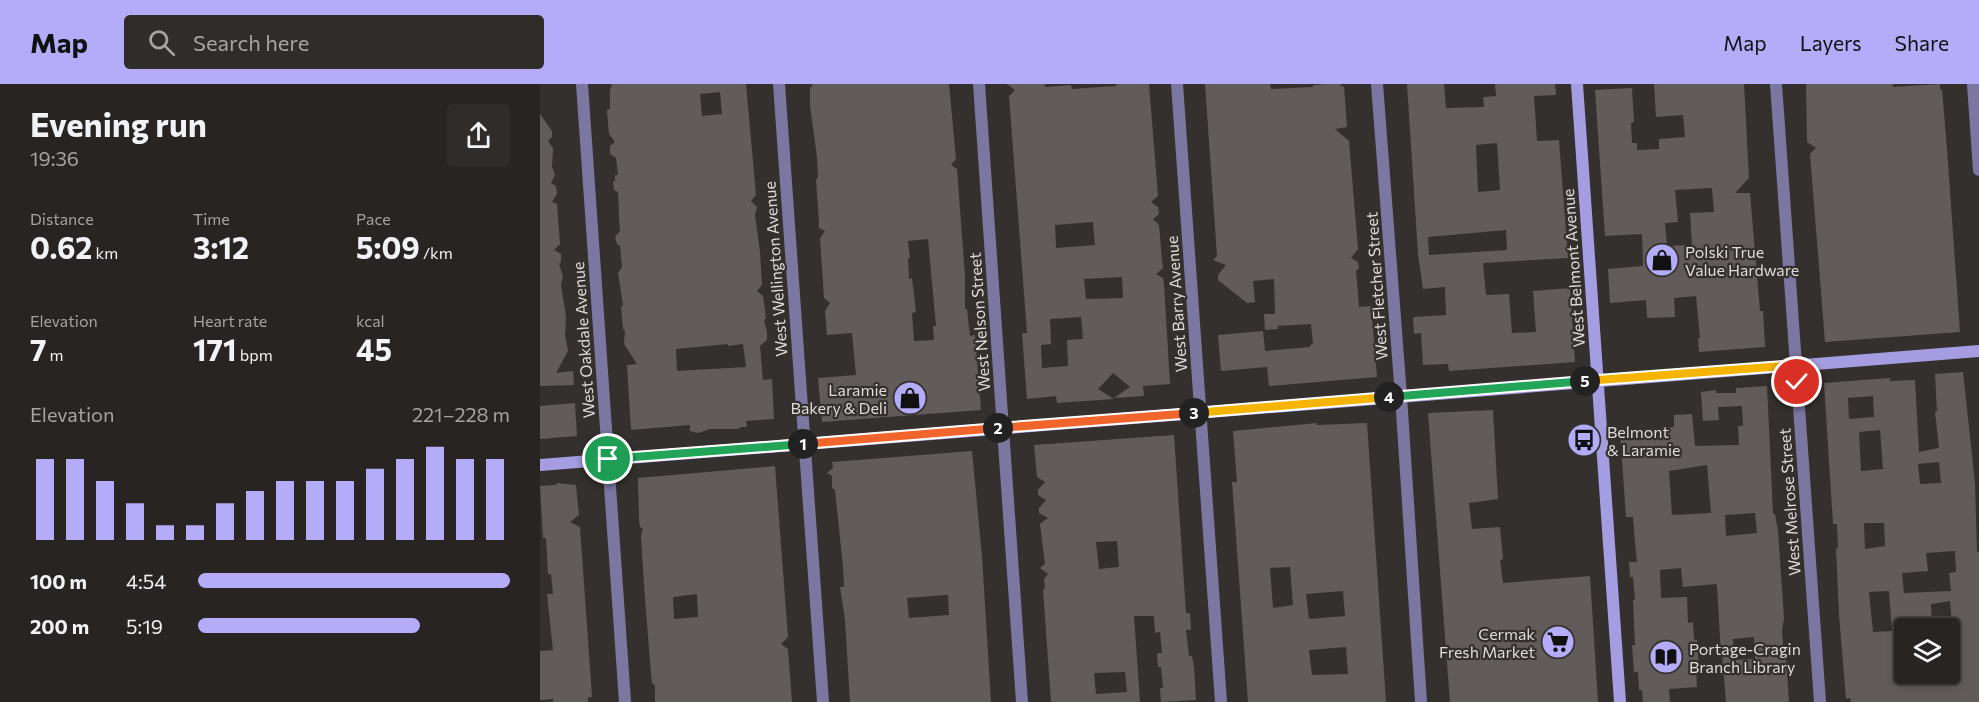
<!DOCTYPE html>
<html lang="en">
<head>
<meta charset="utf-8">
<style>
  :root { --surface:#272422; --page:#2f2c2a; --text:#f1f3f6; --muted:#a4a4a5; --line:#434140; --accent:#b4acf9 }
  body { margin:0; font-family:Commissioner,sans-serif; background:var(--page); color:var(--text); height:100vh; display:flex; flex-direction:column; font-size:22px; white-space:nowrap }
  * { box-sizing:border-box; margin:0 }
  p { font-size:20px; color:var(--muted) }
  .icon { flex:none; width:33px; height:33px; fill:none; stroke:currentColor; stroke-width:2; stroke-linecap:round; stroke-linejoin:round }
  .map { position:relative; flex:1; overflow:hidden }
  .sheet { display:flex; flex-direction:column; background:var(--surface); width:540px }
  .sheet>* { flex:none }
  .tools { position:absolute; left:1354px; top:534px; display:grid; gap:12px }
  .tools a { display:grid; place-items:center; width:66px; height:66px; border-radius:6px; background:var(--surface); box-shadow:0 3px 9px #0003,0 0 0 2px var(--line); font-size:30px }
  .pin { position:absolute; display:grid; place-items:center; width:51px; height:51px; color:#fff; margin:-26px; border:3px solid #fff; border-radius:50%; box-shadow:0 2px 6px #0007 }
  .km { position:absolute; width:30px; height:30px; margin:-15px; border-radius:50%; background:#222; color:#fff; font-size:16px; line-height:30px; text-align:center }
  .round { display:grid; place-items:center; flex:none; width:63px; height:63px; border-radius:6px; background:var(--page) }
  .overview { display:flex; align-items:center; justify-content:space-between; height:102px; padding:0 30px }
  h1 { font-size:33px; font-weight:700; line-height:45px }
  .stats { display:grid; grid-template-columns:repeat(3,1fr); gap:9px; height:102px; padding:6px 30px }
  .stats div { display:grid; align-content:center }
  .stats b { font-size:30px; font-weight:700 }
  .stats small { font-size:16px; font-weight:400 }
  .stats p { font-size:16px }
  .chart { height:168px; padding:12px 30px }
  .chart p { display:flex; justify-content:space-between }
  .chart svg { width:100%; height:108px; margin-top:6px; stroke:var(--accent); stroke-width:6 }
  ul { padding:0 30px; list-style:none; font-size:20px }
  li { display:grid; grid-template-columns:96px 72px 1fr; align-items:center; height:45px }
  li i { height:15px; border-radius:8px; background:var(--accent) }
  header { display:flex; align-items:center; gap:36px; box-sizing:border-box; height:84px; padding:0 30px; background:var(--accent); color:#111 }
  header strong { font-size:28px }
  nav { display:flex; gap:33px; margin-inline-start:auto; font-size:21px }
  .search { width:420px; height:54px; background:var(--page); display:flex; align-items:center; gap:15px; box-sizing:border-box; padding:0 21px; border-radius:6px; color:var(--muted); font-size:22px }
  main { display:flex; flex:1; min-height:0 }
  .map>svg:first-child { display:block }
  .building { fill:#615c59; fill-rule:evenodd }
  .lines { fill:none; stroke-linecap:round; stroke-linejoin:round }
  .street { stroke:#7b77a1; stroke-width:12 }
  .secondary { stroke:#a49de1; stroke-width:12 }
  .split-1-casing { stroke:#fff; stroke-width:12 }
  .split-2-casing { stroke:#fff; stroke-width:12 }
  .split-3-casing { stroke:#fff; stroke-width:12 }
  .split-4-casing { stroke:#fff; stroke-width:12 }
  .split-5-casing { stroke:#fff; stroke-width:12 }
  .split-6-casing { stroke:#fff; stroke-width:12 }
  .split-1 { stroke:#22a559; stroke-width:8 }
  .split-2 { stroke:#f0652b; stroke-width:8 }
  .split-3 { stroke:#f0652b; stroke-width:8 }
  .split-4 { stroke:#f5b400; stroke-width:8 }
  .split-5 { stroke:#22a559; stroke-width:8 }
  .split-6 { stroke:#f5b400; stroke-width:8 }
  .labels { text-anchor:middle; dominant-baseline:central; stroke-width:4.5; stroke-linejoin:round; paint-order:stroke }
  .poi-label { font-size:16px; fill:#dfdcda; stroke:#34302d; text-anchor:start }
  .street-label { font-size:16px; fill:#dfdcda; stroke:#34302d }
</style>
</head>
<body>
<header>
<strong>Map</strong>
<div class="search"><svg class="icon" aria-label="search" viewBox="0 0 24 24"><circle cx="10" cy="10" r="6"/><path d="M15 15l6 6"/></svg>Search here</div>
<nav><a>Map</a><a>Layers</a><a>Share</a></nav>
</header>
<main>
<section class="sheet">
<div class="overview"><div><h1>Evening run</h1><p>19:36</p></div><a class="round"><svg class="icon" aria-label="share" viewBox="0 0 24 24"><path d="M12 15V3M7 8l5-5 5 5M5 13v7h14v-7"/></svg></a></div>
<div class="stats">
<div><p>Distance</p><b>0.62<small> km</small></b></div>
<div><p>Time</p><b>3:12</b></div>
<div><p>Pace</p><b>5:09<small> /km</small></b></div>
</div>
<div class="stats">
<div><p>Elevation</p><b>7<small> m</small></b></div>
<div><p>Heart rate</p><b>171<small> bpm</small></b></div>
<div><p>kcal</p><b>45</b></div>
</div>
<div class="chart"><p><span>Elevation</span>221–228 m</p>
<svg viewBox="0 0 160 44" preserveAspectRatio="none"><path d="M5 44V11M15 44V11M25 44V20M35 44V29M45 44V38M55 44V38M65 44V29M75 44V24M85 44V20M95 44V20M105 44V20M115 44V15M125 44V11M135 44V6M145 44V11M155 44V11"/></svg>
</div>
<ul>
<li><b>100 m</b>4:54<i style="width:100%"></i></li>
<li><b>200 m</b>5:19<i style="width:71%"></i></li>
</ul>
</section>
<div class="map">
<svg width="1439" height="618" viewBox="0 0 1439 618">
  <rect width="100%" height="100%" fill="#34302d"/>
  <path class="building" d="M72,0H206L216,111L211,117L217,123L215,131L220,168L222,201L217,207L223,212L226,234L224,236L227,248V256L220,262L223,296L232,295L234,335L206,337L207,343H201L198,345H170L158,349L150,347V341L91,346L87,281L97,280L84,260L85,247L83,245L81,223L83,221L78,189L82,183L80,162L77,160L75,153L80,147L79,135L78,108L74,106L73,98L75,97V91H78L76,74L70,70V62L75,58L69,50L67,26L70,25V6ZM180,8L182,30L162,32L160,10ZM188,260V262L203,260L206,283L137,287L136,265Z
    M272,0H409L416,75L411,81L417,85L425,192V225H427L430,252L435,251L441,326L282,338L278,294L316,291L312,249L287,251L285,227L290,219L284,214L280,154L285,147L279,144V138L276,96L278,93L277,73L270,22V3H272ZM388,155L396,242H393L394,256L374,257L372,229L376,228L372,194L369,195L368,174H370L368,157Z
    M467,0H505V3L531,1L532,5L576,2V0H609L618,112L611,118L618,123L619,130L613,135L619,141L622,176L623,184L616,190L623,194L624,200L630,300L603,302L604,312L574,314L590,303L573,289L558,305L574,315L517,319L516,312L487,315L482,249H487L469,12L475,6ZM553,138L555,161L516,164L515,141ZM582,193L583,214L546,215L544,195ZM541,233L543,255L527,256L528,282L502,284L501,261L511,260L510,235Z
    M665,0H730L731,5L773,3V1L788,0H801V3L804,2L807,43L795,45L809,57L818,165L811,174L818,178L819,184L816,187L819,223L831,222L837,293L729,302L727,283L681,287L678,251L723,247L725,267L770,263V261L773,260L771,240L738,242V245L725,246L724,230H735L734,195L713,197L715,218L707,219L678,196V191L686,181L673,176L677,172Z
    M867,0H904L906,24L944,23L943,13L956,12L955,0H1015L1016,11L994,12L997,57L1019,56L1028,174L943,179L946,211L969,210L972,249L996,248L993,207L1030,204L1035,278L909,287L908,280L883,281L881,249L874,250L873,233L906,231L905,203L883,205L878,170ZM957,59L960,106L938,108L936,61ZM966,146L967,166L889,171L888,153Z
    M1114,0H1204L1209,94L1195,109H1210L1220,227H1223L1225,263L1159,268L1158,254H1160L1156,212L1134,214L1135,233L1107,234L1106,216L1070,219L1068,185L1103,182L1102,150L1065,152L1055,6L1092,4L1094,38L1091,39L1092,59H1097V66L1119,65V55L1145,53L1143,31L1116,33ZM1172,104L1174,128L1150,129L1152,161L1127,162L1125,139L1138,138L1135,106Z
    M1266,0H1353V3L1400,0V6L1402,5L1407,65L1420,248L1285,258L1270,70L1276,64L1267,58Z
    M0,30L12,47V53L8,57L13,64L12,83L15,91L11,99L16,102L17,110L12,118L17,120L20,160L14,166L21,170V178L19,180L23,192L21,201L26,233L25,251L28,267L16,289L33,287L34,301L0,302Z
    M1423,288L1435,399L1437,468H1439V618H1311L1310,614L1306,615L1299,530L1296,464H1298L1297,440H1293L1284,299L1350,294V297L1375,296L1379,368L1399,364L1395,328L1397,327L1395,290ZM1333,312L1334,333L1309,335L1308,314ZM1340,346L1343,385L1321,387L1319,348ZM1399,378L1401,399L1380,400L1378,380ZM1324,439H1344L1345,462L1325,465ZM1415,467L1416,488L1409,489L1411,507L1364,509L1362,489L1388,487L1386,469ZM1349,507L1352,547L1333,548L1329,508ZM1410,517L1412,541H1409L1410,558L1414,557V594L1370,599L1369,590H1365V544H1392L1391,520Z
    M1227,302L1233,430H1235L1238,447L1244,534L1242,547L1244,572H1246L1249,618H1186L1182,571H1181L1177,502L1176,500L1143,503L1141,484L1120,486L1121,514L1147,513L1148,539L1153,538L1154,556H1157L1159,584L1156,585L1157,603L1129,605L1130,618H1103L1102,606H1099L1098,588H1094L1092,561H1095L1093,516H1095L1093,493H1090L1089,478H1097L1095,459L1093,433H1086L1080,347L1134,343V331L1152,330L1155,362L1199,361L1198,342H1203L1202,322L1178,323L1179,336L1163,337L1161,308L1176,306V309H1196V304ZM1167,381L1171,429L1132,431L1129,387ZM1215,429L1217,449L1186,452L1185,431ZM1214,553L1215,575L1195,576L1193,555Z
    M35,319L37,352L0,355V322Z
    M953,326L958,415L929,419L932,445L960,443L963,475L960,476L963,499L1050,492L1058,618H910L888,329Z
    M777,339V341L827,339L846,618H708L692,398H697L693,347ZM750,483L753,521L733,524L730,484ZM803,507L805,532L769,535L766,510ZM806,563L808,590L772,591L769,566Z
    M634,351L646,529H650L651,546H646L649,572H652L654,583L656,616L621,618L620,604H623L621,583H618L617,569H622L620,548L615,549L614,532H594L600,618H511L503,505H505L504,495L508,490L500,484L505,480L500,440L508,434L499,429V424L506,416L498,411V406L505,398L497,393L494,361ZM577,457L579,483L559,485L556,458ZM585,588L587,608L556,610L554,589Z
    M432,367L442,472L451,618H310L305,536L300,503H304L303,483L295,406L292,404V392L287,389L293,384L292,378ZM406,511H408L409,531L369,534L367,514Z
    M235,382L248,553L241,560L248,565L252,618H115V601L112,599L111,590L104,501L101,452L103,445L100,443L99,436L98,394ZM157,510L158,533L134,535L133,513Z
    M17,399L36,401L39,431L30,438L40,443L52,613H48V618H13V615L0,616V567L13,566L7,510H13L11,490H8L6,454H3L0,402L16,401Z"/>
  <g class="lines">
    <path class="street" d="M42,0L85,618
      M239,0L283,618
      M439,0L482,618
      M637,0L681,618
      M837,0L861,312L881,618
      M1236,0L1280,618
      M1433,0L1439,86"/>
    <path class="secondary" d="M1037,0L1080,618
      M0,381L1439,267"/>
  </g>
  <g class="lines">
    <defs>
      <path id="split-1" d="M68,375L263,360"/>
      <path id="split-2" d="M263,360L458,344"/>
      <path id="split-3" d="M458,344L654,329"/>
      <path id="split-4" d="M654,329L849,313"/>
      <path id="split-5" d="M849,313L1045,297"/>
      <path id="split-6" d="M1045,297L1256,281L1257,298"/>
    </defs>
    <use href="#split-1" class="split-1-casing"/>
    <use href="#split-2" class="split-2-casing"/>
    <use href="#split-3" class="split-3-casing"/>
    <use href="#split-4" class="split-4-casing"/>
    <use href="#split-5" class="split-5-casing"/>
    <use href="#split-6" class="split-6-casing"/>
    <use href="#split-1" class="split-1"/>
    <use href="#split-2" class="split-2"/>
    <use href="#split-3" class="split-3"/>
    <use href="#split-4" class="split-4"/>
    <use href="#split-5" class="split-5"/>
    <use href="#split-6" class="split-6"/>
  </g>
  <defs>
    <symbol id="shop-disc" viewBox="-11 -11 22 22"><circle r="9.5" fill="#b4acf9" stroke="#34302d"/><path d="M-5-2.5h2.3a2.7 3.5 0 0 1 5.4 0H5L5.5 6h-11ZM-1.5-2.5h3a1.5 2.3 0 0 0-3 0Z" fill="#111"/></symbol>
    <symbol id="bus-disc" viewBox="-11 -11 22 22"><circle r="9.5" fill="#b4acf9" stroke="#34302d"/><path d="M-5-6H5V4H4V6H2V4H-2V6H-4V4H-5ZM-3.5-4V0h7V-4ZM-3.5 1.2v1.5H-2V1.2ZM2 1.2v1.5H3.5V1.2Z" fill="#111"/></symbol>
    <symbol id="supermarket-disc" viewBox="-11 -11 22 22"><circle r="9.5" fill="#b4acf9" stroke="#34302d"/><path d="M-6-5.5h2.5l.6 2H6L4.5 2H-2.5L-4.4-4H-6ZM-1.5 3.2a1.3 1.3 0 1 0 .1 0ZM3 3.2a1.3 1.3 0 1 0 .1 0Z" fill="#111"/></symbol>
    <symbol id="library-disc" viewBox="-11 -11 22 22"><circle r="9.5" fill="#b4acf9" stroke="#34302d"/><path d="M-6-4Q-3-5.5-.7-3.5V5Q-3 3-6 4ZM6-4Q3-5.5 .7-3.5V5Q3 3 6 4Z" fill="#111"/></symbol>
  </defs>
  <g fill-rule="evenodd">
    <use href="#shop-disc" x="1103" y="157" width="38" height="38"/>
    <use href="#shop-disc" x="351" y="295" width="38" height="38"/>
    <use href="#bus-disc" x="1025" y="337" width="38" height="38"/>
    <use href="#supermarket-disc" x="999" y="539" width="38" height="38"/>
    <use href="#library-disc" x="1107" y="554" width="38" height="38"/>
  </g>
  <g class="labels">
    <g class="poi-label">
      <text x="1145" y="167">Polski True<tspan x="1145" dy="18">Value Hardware</tspan></text>
      <text x="347" y="305" text-anchor="end">Laramie<tspan x="347" dy="18">Bakery &amp; Deli</tspan></text>
      <text x="1067" y="347">Belmont<tspan x="1067" dy="18">&amp; Laramie</tspan></text>
      <text x="995" y="549" text-anchor="end">Cermak<tspan x="995" dy="18">Fresh Market</tspan></text>
      <text x="1149" y="564">Portage-Cragin<tspan x="1149" dy="18">Branch Library</tspan></text>
    </g>
    <g class="street-label">
      <text transform="translate(1033 184) rotate(-94)">West Belmont Avenue</text>
      <text transform="translate(235 185) rotate(-94)">West Wellington Avenue</text>
      <text transform="translate(836 202) rotate(-94)">West Fletcher Street</text>
      <text transform="translate(636 220) rotate(-94)">West Barry Avenue</text>
      <text transform="translate(439 238) rotate(-94)">West Nelson Street</text>
      <text transform="translate(43 256) rotate(-94)">West Oakdale Avenue</text>
      <text transform="translate(1249 418) rotate(-94)">West Melrose Street</text>
    </g>
  </g>
</svg>
<div class="tools">
<a><svg class="icon" aria-label="layers" viewBox="0 0 24 24"><path d="M12 4l9 5-9 5-9-5zM3 14l9 5 9-5"/></svg></a>
</div>
<div class="pin" style="left:68px;top:375px;background:#1e9e55"><svg class="icon" aria-label="arrive" viewBox="0 0 24 24"><path d="M6 21V4h12l-3 4 3 4H6"/></svg></div>
<div class="pin" style="left:1257px;top:298px;background:#d93025"><svg class="icon" aria-label="check" viewBox="0 0 24 24"><path d="M5 12l5 5 9-10"/></svg></div>
<b class="km" style="left:263px;top:360px">1</b>
<b class="km" style="left:458px;top:344px">2</b>
<b class="km" style="left:654px;top:329px">3</b>
<b class="km" style="left:849px;top:313px">4</b>
<b class="km" style="left:1045px;top:297px">5</b>
</div>
</main>
</body>
</html>
